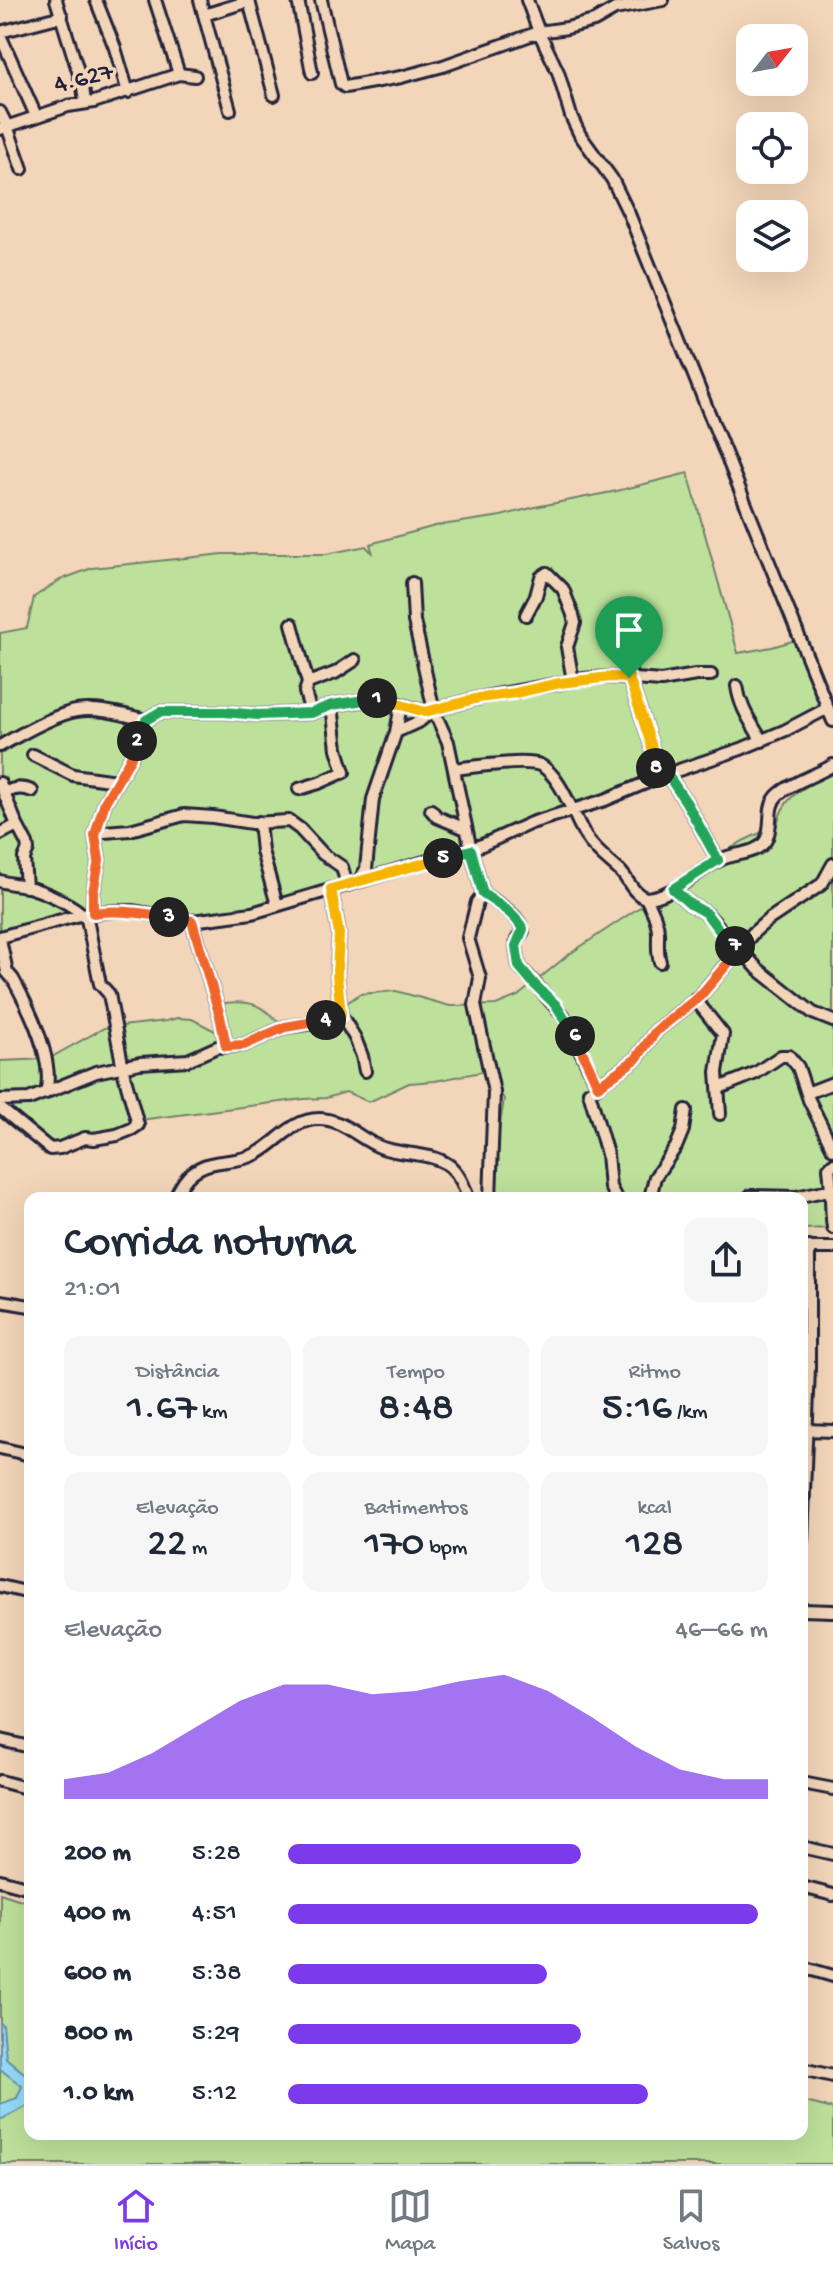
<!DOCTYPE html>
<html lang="pt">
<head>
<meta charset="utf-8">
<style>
  :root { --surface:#fff; --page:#f6f6f7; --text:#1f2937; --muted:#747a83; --line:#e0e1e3; --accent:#7c3aed }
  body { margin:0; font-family:"Gochi Hand",sans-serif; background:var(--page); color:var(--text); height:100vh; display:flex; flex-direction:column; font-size:30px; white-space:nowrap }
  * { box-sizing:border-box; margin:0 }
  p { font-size:26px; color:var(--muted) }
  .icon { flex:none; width:44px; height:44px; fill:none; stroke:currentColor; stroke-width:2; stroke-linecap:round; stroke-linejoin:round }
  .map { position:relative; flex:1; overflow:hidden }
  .side { position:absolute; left:24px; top:1192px; width:784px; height:948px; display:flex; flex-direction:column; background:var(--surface); border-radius:16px; box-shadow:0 8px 32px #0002 }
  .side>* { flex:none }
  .needle { width:52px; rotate:59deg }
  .controls { position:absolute; left:736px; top:24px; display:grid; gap:16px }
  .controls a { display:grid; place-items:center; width:72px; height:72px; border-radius:16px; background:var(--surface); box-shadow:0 8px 32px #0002; font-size:40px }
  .pin { position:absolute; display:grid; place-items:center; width:68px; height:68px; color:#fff; margin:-82px -34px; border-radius:50% 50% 50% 0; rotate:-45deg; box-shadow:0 0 8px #0007 }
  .pin .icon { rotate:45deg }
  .km { position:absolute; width:40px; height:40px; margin:-20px; border-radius:50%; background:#222; color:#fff; font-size:22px; line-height:40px; text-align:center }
  .round { display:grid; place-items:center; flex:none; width:84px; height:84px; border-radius:16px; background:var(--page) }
  .headline { display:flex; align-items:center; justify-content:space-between; height:136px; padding:0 40px }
  h1 { font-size:44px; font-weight:600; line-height:60px }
  .figures { display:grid; grid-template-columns:repeat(3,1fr); gap:12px; height:136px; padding:8px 40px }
  .figures div { display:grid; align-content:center; border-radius:16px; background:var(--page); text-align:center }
  .figures b { font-size:40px; font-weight:600 }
  .figures small { font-size:22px; font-weight:400 }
  .figures p { font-size:22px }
  .chart { height:224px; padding:16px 40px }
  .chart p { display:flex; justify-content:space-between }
  .chart svg { width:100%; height:144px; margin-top:8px; fill:var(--accent); opacity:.7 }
  ul { padding:0 40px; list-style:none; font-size:26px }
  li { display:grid; grid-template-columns:128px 96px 1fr; align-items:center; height:60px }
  li i { height:20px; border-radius:10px; background:var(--accent) }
  .dock { display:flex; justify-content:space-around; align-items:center; height:112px; border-top:2px solid var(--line); background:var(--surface); font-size:22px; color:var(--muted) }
  .dock a { display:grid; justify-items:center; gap:4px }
  .dock .active { color:var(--accent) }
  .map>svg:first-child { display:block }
  .green { fill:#bde19b; stroke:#70826b; stroke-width:2 }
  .water { fill:#95dbf7; stroke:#6791ac; stroke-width:2 }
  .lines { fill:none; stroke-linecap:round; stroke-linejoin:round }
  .street-casing { stroke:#22223b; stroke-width:16 }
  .street { stroke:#f3d6b9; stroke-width:10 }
  .split-1-casing { stroke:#fff; stroke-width:16 }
  .split-2-casing { stroke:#fff; stroke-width:16 }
  .split-3-casing { stroke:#fff; stroke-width:16 }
  .split-4-casing { stroke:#fff; stroke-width:16 }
  .split-5-casing { stroke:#fff; stroke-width:16 }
  .split-6-casing { stroke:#fff; stroke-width:16 }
  .split-7-casing { stroke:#fff; stroke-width:16 }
  .split-8-casing { stroke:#fff; stroke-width:16 }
  .split-9-casing { stroke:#fff; stroke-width:16 }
  .split-1 { stroke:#f5b400; stroke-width:10 }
  .split-2 { stroke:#22a559; stroke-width:10 }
  .split-3 { stroke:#f0652b; stroke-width:10 }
  .split-4 { stroke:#f0652b; stroke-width:10 }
  .split-5 { stroke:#f5b400; stroke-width:10 }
  .split-6 { stroke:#22a559; stroke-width:10 }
  .split-7 { stroke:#f0652b; stroke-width:10 }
  .split-8 { stroke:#22a559; stroke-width:10 }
  .split-9 { stroke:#f5b400; stroke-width:10 }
  .labels { text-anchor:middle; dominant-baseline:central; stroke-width:7; stroke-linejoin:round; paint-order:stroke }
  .street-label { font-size:26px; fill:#22223b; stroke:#f3d6b9 }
</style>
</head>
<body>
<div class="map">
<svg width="833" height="2164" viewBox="0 0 833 2164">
  <rect width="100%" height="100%" fill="#f3d6b9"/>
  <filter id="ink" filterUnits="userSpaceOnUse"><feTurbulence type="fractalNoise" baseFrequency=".0125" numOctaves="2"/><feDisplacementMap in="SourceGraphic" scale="16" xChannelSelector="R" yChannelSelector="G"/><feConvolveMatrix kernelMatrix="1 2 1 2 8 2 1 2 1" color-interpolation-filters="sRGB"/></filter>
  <g filter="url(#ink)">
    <path class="green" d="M688,473L738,653L772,647L799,639L824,708L743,744L623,788L592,802L577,805L460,849L367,877C370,857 368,836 372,815C378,782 408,726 401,696L395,729L370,803L365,858L357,880L254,909L220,915L192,918L113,905L0,934V633L27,628L34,597L60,580L92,568L223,554H326L366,546L373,554L370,544L435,526L501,516L535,507L617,491Z
      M833,771V1228L802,1229V1198H493L492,1176L504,1099L486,1071L435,1081L409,1083L369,1102L346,1092L326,1098L304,1099L147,1119L122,1128L50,1146L0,1103V1061L48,1059L104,1028L166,1021L177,1018L192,1019L215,1031L225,1003C252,1000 261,1005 280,1023L329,1015L360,994L396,991L450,1006L496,1005L518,996L568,955L691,873L743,841L777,825C784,793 807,787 833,771Z
      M0,1893L30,1903V2134H802V2101L833,2109V2164H0Z"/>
    <path class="water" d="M0,2023L3,2025L6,2058L30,2078L28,2106L0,2120V2104L17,2098L22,2086L0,2069Z"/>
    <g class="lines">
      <defs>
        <path id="street" d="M56,0L83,87L85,102
          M96,0L115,48L128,92
          M155,0L179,74L195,76
          M200,0L230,110
          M298,0L312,73
          M321,0L341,84L345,87L401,77L443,66L539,32L567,28L594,21L615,9L663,0
          M527,0L539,32L558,72L571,116L580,135L612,179L629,214L833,721
          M204,15L249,1L274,95
          M0,32L62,16
          M0,35L36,116
          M0,112L7,126L22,169
          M0,129L68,106L94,102L179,74
          M412,583L414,621L434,711L448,742L471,850L483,894L477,902L468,938L480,978L475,1005L494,1092L490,1198
          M526,615L536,596L541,577L547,573L563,589L573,615L575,623L567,647L573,681
          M292,624L308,683L305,692L311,713
          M625,631L631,653L629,678L651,744L658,778
          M308,683L335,673L355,660
          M737,686C740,708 751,722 762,741
          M396,732L420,721L431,712
          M0,746C19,735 56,714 76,711C99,707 124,715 146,720
          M33,755L73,775L116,781
          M454,769C472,767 525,759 540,765C561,775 574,818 586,837C595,851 609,861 621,872C629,881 634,895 646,898C652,910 659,922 658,936C658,945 657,952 660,962
          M667,774L686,802L718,860
          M0,783L4,793C13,788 23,787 32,791
          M299,789L319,783L344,772L337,749L332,705
          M4,793L17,825L27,844L28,850L24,858L26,887
          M431,810L437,817L466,829
          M259,822L262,851L277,905
          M0,834L17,825
          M95,835L104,832L130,830L184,815L213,817L252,823L289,821L300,829L323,854L342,867L347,885
          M0,881C8,884 17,884 25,886C43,891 76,905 87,919L100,984L109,994L124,1074L138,1125L132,1129L117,1135L94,1139L85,1138L60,1148L50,1149L0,1108
          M359,881L366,869L373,799L396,732L401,705
          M331,889L339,934L337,975L341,1015L355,1038L362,1056L365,1071
          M673,889L690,904L706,913L718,926L729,943L740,949L758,969L813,1013L833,1021
          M483,894C498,904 518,914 523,931L517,940L516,946L519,966L563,1015L598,1086
          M646,898C675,896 697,870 722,859C735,853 758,854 766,840C774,825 765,806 779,794C794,781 816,776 833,765
          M93,913V893L99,860L95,835L100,818L105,802L130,759L146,720L160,712H224L258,715L311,713L332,705L379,698L425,712L479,698L583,679L610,677L661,681L696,675H711
          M192,921L220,1016L226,1046
          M0,937L83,914L113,911H132L192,921L252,913L482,845L531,823L605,800L667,774L741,749L786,730L828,708
          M0,939L7,972L13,979C29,1008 55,1061 46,1093
          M695,999L723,1034L717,1072L720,1114
          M719,1088L756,1073L781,1056H789L798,1067L809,1100L833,1149
          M807,1093L833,1083
          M0,1100L29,1099L96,1072L140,1063L188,1060L217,1047L244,1045L285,1027L321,1022L341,1015
          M833,1164L829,1168C832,1188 830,1208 833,1228
          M750,1196L796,1197L833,1189
          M175,1198C179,1189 184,1179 192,1173C211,1157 235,1165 256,1154C278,1143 292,1119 319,1119C343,1119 359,1139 380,1147C402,1156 430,1151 450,1166C460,1175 464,1186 468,1198
          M616,1198L610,1187L607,1154L589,1092L636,1059L656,1031L700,996L754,932L768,920L822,884L833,864
          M650,1198L655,1177L676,1147L683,1130L686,1110
          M802,1248H833
          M0,1301L30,1306
          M806,1430L833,1431
          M0,1448L30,1455
          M802,1540L809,1368V1247
          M0,1586L30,1593
          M802,1610L833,1611
          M0,1740L30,1747
          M0,1781L30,1789
          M802,1783L833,1789
          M802,1847L833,1854
          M0,1880L30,1888
          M802,1887L833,1895
          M802,1967L833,1976
          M802,2069L833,2076"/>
      </defs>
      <use href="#street" class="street-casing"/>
      <use href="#street" class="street"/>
    </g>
  </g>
  <g class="lines" filter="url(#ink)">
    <defs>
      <path id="split-1" d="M377,698L425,712L479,698L515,693L560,683L610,677L629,678"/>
      <path id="split-2" d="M137,741L146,720L160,712H224L258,715L311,713L332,705L377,698"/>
      <path id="split-3" d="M137,741L130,759L105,802L100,818L95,835L99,860L93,893V913C120,909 143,914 169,917"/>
      <path id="split-4" d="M169,917L192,921L220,1016L226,1046L244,1045L285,1027L326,1020"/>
      <path id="split-5" d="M326,1020L341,1015L337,975L339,934L331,889L443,858"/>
      <path id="split-6" d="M443,858L471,850L483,894C498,904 514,913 523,929L516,946L519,966L535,985L556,1005L575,1036"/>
      <path id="split-7" d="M575,1036L598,1086L636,1059L656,1031L700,996L740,949L735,946"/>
      <path id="split-8" d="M656,768L658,778L667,774L686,802L718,860L673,889L690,904L706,913L729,943L735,946"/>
      <path id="split-9" d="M629,678L651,744L656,768"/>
    </defs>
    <use href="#split-1" class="split-1-casing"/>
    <use href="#split-2" class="split-2-casing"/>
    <use href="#split-3" class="split-3-casing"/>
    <use href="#split-4" class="split-4-casing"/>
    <use href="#split-5" class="split-5-casing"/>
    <use href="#split-6" class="split-6-casing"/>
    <use href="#split-7" class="split-7-casing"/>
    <use href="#split-8" class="split-8-casing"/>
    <use href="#split-9" class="split-9-casing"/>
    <use href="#split-1" class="split-1"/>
    <use href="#split-2" class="split-2"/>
    <use href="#split-3" class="split-3"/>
    <use href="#split-4" class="split-4"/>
    <use href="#split-5" class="split-5"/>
    <use href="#split-6" class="split-6"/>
    <use href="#split-7" class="split-7"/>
    <use href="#split-8" class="split-8"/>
    <use href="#split-9" class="split-9"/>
  </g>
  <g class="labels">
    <g class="street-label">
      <text transform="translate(84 80) rotate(-14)">4.627</text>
    </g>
  </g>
</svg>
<div class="controls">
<a><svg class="needle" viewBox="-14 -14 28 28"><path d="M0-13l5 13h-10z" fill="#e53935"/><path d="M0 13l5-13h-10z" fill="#747a83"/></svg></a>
<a><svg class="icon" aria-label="locate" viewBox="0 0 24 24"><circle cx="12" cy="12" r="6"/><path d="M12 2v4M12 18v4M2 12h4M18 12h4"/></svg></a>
<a><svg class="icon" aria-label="layers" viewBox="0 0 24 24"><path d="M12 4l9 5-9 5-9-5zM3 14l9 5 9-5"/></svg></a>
</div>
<div class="pin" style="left:629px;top:678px;background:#1e9e55"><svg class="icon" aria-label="arrive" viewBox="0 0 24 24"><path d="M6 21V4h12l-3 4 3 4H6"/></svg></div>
<b class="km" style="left:377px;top:698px">1</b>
<b class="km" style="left:137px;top:741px">2</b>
<b class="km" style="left:169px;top:917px">3</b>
<b class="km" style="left:326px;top:1020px">4</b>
<b class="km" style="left:443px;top:858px">5</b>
<b class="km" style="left:575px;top:1036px">6</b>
<b class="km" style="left:735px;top:946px">7</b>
<b class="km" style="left:656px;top:768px">8</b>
<section class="side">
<div class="headline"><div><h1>Corrida noturna</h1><p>21:01</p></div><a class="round"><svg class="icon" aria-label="share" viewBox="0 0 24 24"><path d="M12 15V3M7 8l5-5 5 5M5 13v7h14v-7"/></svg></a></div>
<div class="figures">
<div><p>Distância</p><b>1.67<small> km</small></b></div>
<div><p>Tempo</p><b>8:48</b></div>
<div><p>Ritmo</p><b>5:16<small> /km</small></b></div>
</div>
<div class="figures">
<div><p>Elevação</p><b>22<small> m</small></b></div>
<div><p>Batimentos</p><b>170<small> bpm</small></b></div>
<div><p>kcal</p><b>128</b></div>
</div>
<div class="chart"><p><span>Elevação</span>46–66 m</p>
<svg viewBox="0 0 160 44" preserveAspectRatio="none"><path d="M0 44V38L10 36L20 30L30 22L40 14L50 9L60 9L70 12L80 11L90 8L100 6L110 11L120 19L130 28L140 35L150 38L160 38V44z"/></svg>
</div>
<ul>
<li><b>200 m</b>5:28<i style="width:61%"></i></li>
<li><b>400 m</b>4:51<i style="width:98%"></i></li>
<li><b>600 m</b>5:38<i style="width:54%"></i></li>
<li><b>800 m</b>5:29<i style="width:61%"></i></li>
<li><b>1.0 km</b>5:12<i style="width:75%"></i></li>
</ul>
</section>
</div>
<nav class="dock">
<a class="active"><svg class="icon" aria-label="home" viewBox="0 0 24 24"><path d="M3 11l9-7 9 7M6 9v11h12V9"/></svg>Início</a>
<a><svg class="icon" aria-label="map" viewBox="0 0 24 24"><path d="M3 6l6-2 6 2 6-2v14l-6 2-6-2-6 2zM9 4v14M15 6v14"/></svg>Mapa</a>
<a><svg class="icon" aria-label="saved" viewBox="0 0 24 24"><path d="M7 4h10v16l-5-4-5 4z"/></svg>Salvos</a>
</nav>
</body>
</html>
